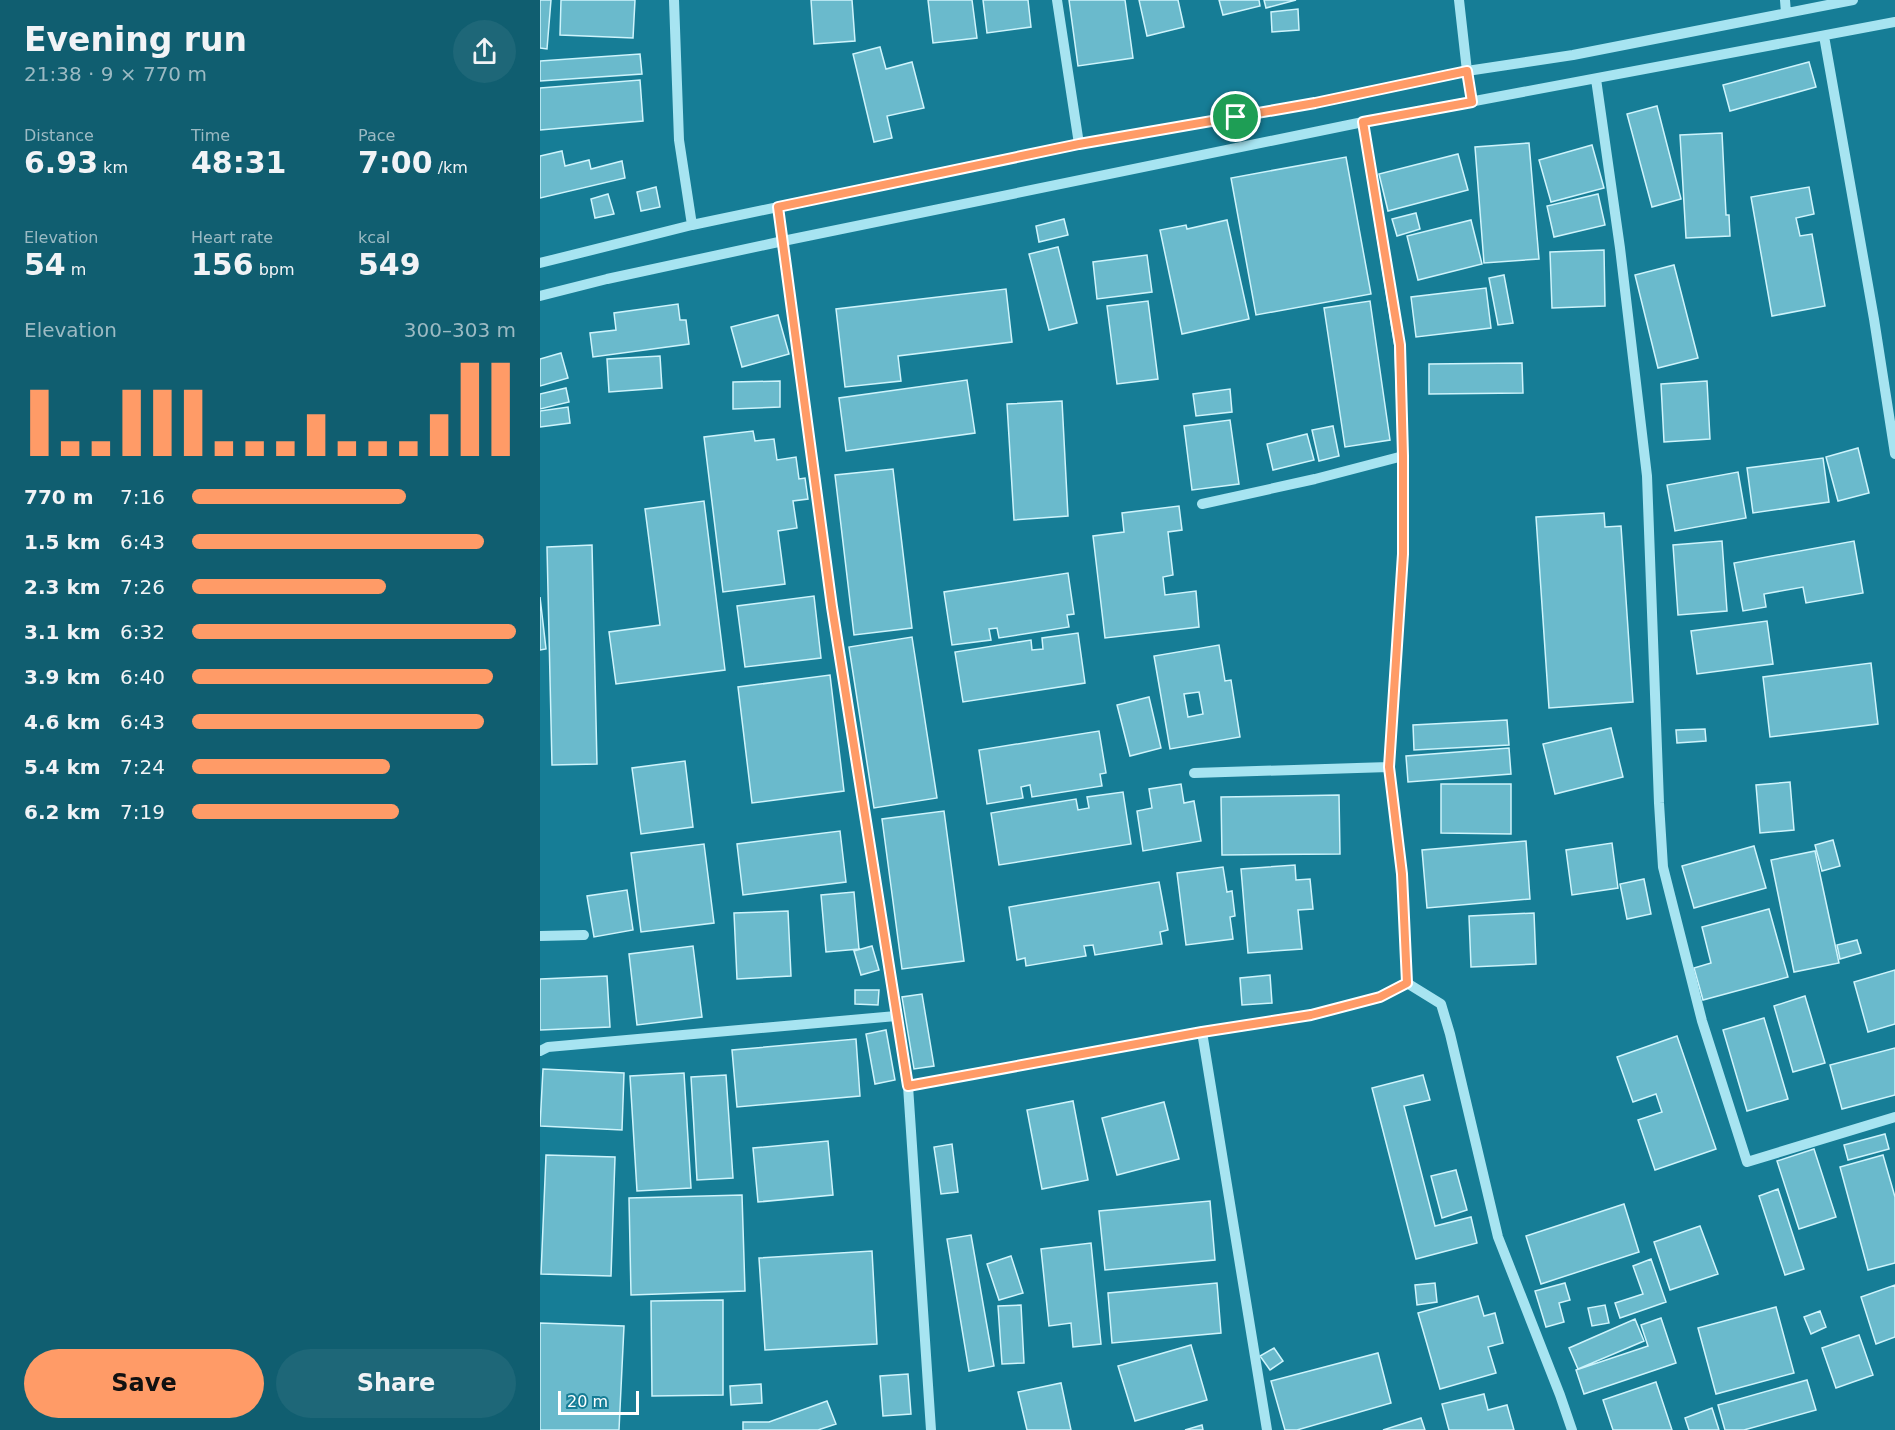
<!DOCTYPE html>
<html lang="en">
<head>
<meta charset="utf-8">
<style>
  :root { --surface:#105e70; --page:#1e6778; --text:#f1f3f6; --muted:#9cbac3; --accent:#ff9b67 }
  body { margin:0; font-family:"DejaVu Sans",sans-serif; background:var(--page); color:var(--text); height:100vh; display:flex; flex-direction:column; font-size:22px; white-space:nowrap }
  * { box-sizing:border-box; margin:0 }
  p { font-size:20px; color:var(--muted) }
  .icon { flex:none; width:33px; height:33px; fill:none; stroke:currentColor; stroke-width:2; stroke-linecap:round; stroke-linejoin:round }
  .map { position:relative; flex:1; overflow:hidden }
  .drawer { display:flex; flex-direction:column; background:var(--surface); width:540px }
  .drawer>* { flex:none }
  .scale { position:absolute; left:18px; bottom:15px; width:81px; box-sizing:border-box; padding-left:6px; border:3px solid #fff; border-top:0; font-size:16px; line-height:21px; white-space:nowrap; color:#fff; -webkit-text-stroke:4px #167d96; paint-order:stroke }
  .pin { position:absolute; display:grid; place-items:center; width:51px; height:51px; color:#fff; margin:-26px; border:3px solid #fff; border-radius:50%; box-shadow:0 2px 6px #0007 }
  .round { display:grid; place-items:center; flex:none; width:63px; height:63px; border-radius:32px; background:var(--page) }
  .headline { display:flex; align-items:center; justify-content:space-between; height:102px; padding:0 24px }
  h1 { font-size:33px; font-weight:800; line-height:45px }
  .figures { display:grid; grid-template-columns:repeat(3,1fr); gap:9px; height:102px; padding:6px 24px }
  .figures div { display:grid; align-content:center }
  .figures b { font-size:30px; font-weight:800 }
  .figures small { font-size:16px; font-weight:400 }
  .figures p { font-size:16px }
  .chart { height:168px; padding:12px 24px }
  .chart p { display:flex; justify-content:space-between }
  .chart svg { width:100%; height:108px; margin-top:6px; stroke:var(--accent); stroke-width:6 }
  .button { display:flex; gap:12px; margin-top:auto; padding:12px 24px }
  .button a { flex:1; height:69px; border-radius:36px; background:var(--accent); color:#111; font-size:24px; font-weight:800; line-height:69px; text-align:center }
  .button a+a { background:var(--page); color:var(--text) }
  ul { padding:0 24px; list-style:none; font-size:20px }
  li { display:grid; grid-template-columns:96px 72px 1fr; align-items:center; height:45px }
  li i { height:15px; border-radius:8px; background:var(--accent) }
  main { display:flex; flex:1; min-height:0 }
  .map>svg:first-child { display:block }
  .building { fill:#6abacc; stroke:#cef4fc; stroke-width:1.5; fill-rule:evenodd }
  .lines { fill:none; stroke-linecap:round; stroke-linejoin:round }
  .minor { stroke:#a7e4f1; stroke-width:10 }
  .route-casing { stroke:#fff; stroke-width:12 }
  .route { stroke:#ff9b67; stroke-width:8 }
</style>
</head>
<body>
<main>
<section class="drawer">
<div class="headline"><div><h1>Evening run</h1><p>21:38 · 9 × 770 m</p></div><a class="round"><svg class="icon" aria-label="share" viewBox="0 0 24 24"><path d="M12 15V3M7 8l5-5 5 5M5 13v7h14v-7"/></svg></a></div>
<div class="figures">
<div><p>Distance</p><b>6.93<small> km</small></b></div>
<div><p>Time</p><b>48:31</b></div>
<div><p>Pace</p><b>7:00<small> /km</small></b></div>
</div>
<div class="figures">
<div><p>Elevation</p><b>54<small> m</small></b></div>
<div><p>Heart rate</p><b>156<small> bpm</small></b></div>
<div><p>kcal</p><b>549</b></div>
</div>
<div class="chart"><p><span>Elevation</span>300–303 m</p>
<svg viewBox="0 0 160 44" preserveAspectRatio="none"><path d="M5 44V17M15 44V38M25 44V38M35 44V17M45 44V17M55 44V17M65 44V38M75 44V38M85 44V38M95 44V27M105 44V38M115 44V38M125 44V38M135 44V27M145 44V6M155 44V6"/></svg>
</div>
<ul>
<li><b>770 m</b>7:16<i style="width:66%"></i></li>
<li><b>1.5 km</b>6:43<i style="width:90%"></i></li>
<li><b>2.3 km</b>7:26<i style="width:60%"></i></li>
<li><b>3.1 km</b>6:32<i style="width:100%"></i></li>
<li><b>3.9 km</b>6:40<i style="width:93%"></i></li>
<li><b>4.6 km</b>6:43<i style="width:90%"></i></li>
<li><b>5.4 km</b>7:24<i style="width:61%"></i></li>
<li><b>6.2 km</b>7:19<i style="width:64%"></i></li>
</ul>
<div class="button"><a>Save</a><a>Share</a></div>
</section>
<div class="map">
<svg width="1355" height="1430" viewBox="0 0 1355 1430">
  <rect width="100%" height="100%" fill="#167d96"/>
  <path class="building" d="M0,0H11L7,49L0,48Z
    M21,0H95L93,38L20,35Z
    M271,0H312L315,41L274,44Z
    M388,0H432L437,38L393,43Z
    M443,0H488L491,27L447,33Z
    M529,0H585L593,58L538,66Z
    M599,0H638L644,27L607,36Z
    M679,0H719L720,6L683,15Z
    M724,0H756L726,8Z
    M758,9L759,30L732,32L731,12Z
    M340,47L346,69L372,62L384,108L347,116L352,138L334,142L313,54Z
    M100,54L102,74L0,81V61Z
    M1269,62L1276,87L1190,111L1183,85Z
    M100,80L103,121L0,130V88Z
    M1117,106L1141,199L1112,207L1087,114Z
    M1182,133L1186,215H1189L1190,236L1146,238L1140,135Z
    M989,143L999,259L944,263L935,147Z
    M1052,145L1064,188L1011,202L999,160Z
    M22,151L25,166L49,160L51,169L82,161L85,178L0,198V156Z
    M918,154L928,190L848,211L839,174Z
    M806,157L831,294L716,315L691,178Z
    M116,187L120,207L101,211L97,192Z
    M1269,187L1274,214L1256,218L1260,236L1272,234L1285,306L1232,316L1211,197Z
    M68,194L74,214L55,218L51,199Z
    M1058,194L1065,225L1014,237L1007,206Z
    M876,213L880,229L857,236L852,219Z
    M524,219L528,235L499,242L496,226Z
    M687,220L709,319L642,334L620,230L646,225L647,229Z
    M931,220L942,264L878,280L867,236Z
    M518,247L537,323L509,330L489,254Z
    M1064,250L1065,306L1012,308L1010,252Z
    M607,255L612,292L557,299L553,262Z
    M1134,265L1158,358L1118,368L1095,275Z
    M964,275L973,323L958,325L949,278Z
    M946,288L951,328L876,337L871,297Z
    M466,289L472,342L358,356L361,381L305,387L296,309Z
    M608,301L618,379L577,384L567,306Z
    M830,301L850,440L805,447L784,308Z
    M138,304L140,320H146L149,344L53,357L50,333L76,330L74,313Z
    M238,315L249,354L202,367L191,327Z
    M21,353L28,378L0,386V359Z
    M120,356L122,388L69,392L67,359Z
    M982,363L983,393L889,394V364Z
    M427,380L435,433L306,451L299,398Z
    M240,381V407L193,409V382Z
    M1167,381L1170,439L1124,442L1121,384Z
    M26,388L29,402L0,409V394Z
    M690,389L692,412L656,416L653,394Z
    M522,401L528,516L474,520L467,404Z
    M28,407L30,423L0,427V411Z
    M690,420L699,484L652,490L644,426Z
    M793,426L799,456L779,461L772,430Z
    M213,431L215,441L234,439L237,460L256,457L259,479L265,478L268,499L253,501L257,528L238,531L245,584L183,592L164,437Z
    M767,434L774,460L733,470L727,444Z
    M1318,448L1329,493L1298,501L1286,457Z
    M1283,458L1289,502L1213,513L1207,468Z
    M353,469L372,628L314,635L295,475Z
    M1198,472L1206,518L1135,531L1127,485Z
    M164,501L185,670L76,684L69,632L120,625L105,509Z
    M639,506L642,530L628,532L633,575L623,577L625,595L656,591L659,627L565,638L553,536L584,532L582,513Z
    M1064,513L1065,527L1081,526L1093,702L1009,708L996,517Z
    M1182,541L1187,611L1138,615L1133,545Z
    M1314,541L1323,593L1266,603L1263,587L1224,594L1226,607L1203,611L1194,563Z
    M52,545L57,764L12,765L7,547Z
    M528,573L534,614L527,615L529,627L459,638L457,628L449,629L451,640L412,645L404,592Z
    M274,596L281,658L205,667L197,606Z
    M0,597L6,649L0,650Z
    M1227,621L1233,664L1157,674L1151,631Z
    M538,633L545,683L423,702L415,652L491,640L492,650L503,649L502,638Z
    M372,637L397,798L334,808L309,647Z
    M679,645L685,681L691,680L700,737L630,749L614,656ZM659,692L663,714L648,717L644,694Z
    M1331,663L1338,724L1230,737L1223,677Z
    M290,675L304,791L212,803L198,687Z
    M609,697L621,748L590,756L577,705Z
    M967,720L969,745L874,750L873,725Z
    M1071,728L1083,777L1015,794L1003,744Z
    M1165,729L1166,741L1137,743L1136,730Z
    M559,731L566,773L560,774L562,786L492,797L490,785L481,787L483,798L447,804L439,750Z
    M969,748L971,774L868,782L866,756Z
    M145,761L153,827L101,834L92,768Z
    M1250,782L1254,830L1220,833L1216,785Z
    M641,784L644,803L654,801L661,841L603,851L597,811L612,808L609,789Z
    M901,784H971V834L901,833Z
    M583,792L591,844L459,865L451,813L536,799L538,810L549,808L547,797Z
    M799,795L800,854L682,855L681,797Z
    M404,811L424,961L362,969L342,819Z
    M300,831L306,882L203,895L197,844Z
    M1293,840L1300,866L1282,871L1275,845Z
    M986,841L990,899L887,908L882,850Z
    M1072,843L1078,888L1032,895L1026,850Z
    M164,844L174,923L101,932L91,853Z
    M1214,846L1226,888L1154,908L1142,866Z
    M1275,851L1299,963L1254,972L1231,860Z
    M755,865L756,880L770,879L773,909L758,910L762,949L708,953L701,869Z
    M683,867L687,892L692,891L695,916L690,917L693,939L646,945L637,873Z
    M1104,879L1111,914L1087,919L1080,884Z
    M619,882L628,930L620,932L622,944L555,955L553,945L544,946L546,956L486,966L485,958L477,960L469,907Z
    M87,890L93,930L54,937L47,896Z
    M314,892L319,949L286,952L281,895Z
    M1229,909L1248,977L1163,1000L1154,968L1171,963L1162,927Z
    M248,911L251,976L197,979L194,913Z
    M994,913L996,964L931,967L929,916Z
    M1317,940L1321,953L1300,959L1297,945Z
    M153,946L162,1017L97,1025L89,954Z
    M332,946L339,970L321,975L314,951Z
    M1355,970V1024L1328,1032L1314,982Z
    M730,975L732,1003L702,1005L700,978Z
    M67,976L70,1027L0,1030V979Z
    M315,990H339L338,1005L315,1004Z
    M382,994L394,1066L374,1069L362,997Z
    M1265,996L1285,1063L1253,1072L1234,1006Z
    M1224,1018L1248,1099L1207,1111L1183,1030Z
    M346,1030L355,1080L335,1084L326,1034Z
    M1137,1036L1176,1149L1115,1170L1098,1120L1122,1112L1116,1094L1093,1102L1077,1057Z
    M316,1039L320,1096L197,1107L192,1050Z
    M1355,1048V1095L1302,1109L1290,1065Z
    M3,1069L84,1073L82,1130L0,1126Z
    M144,1073L151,1188L97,1191L90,1076Z
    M186,1075L193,1178L157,1180L151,1077Z
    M883,1075L890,1100L864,1106L895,1226L931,1217L937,1243L876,1259L832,1088Z
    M533,1101L548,1180L502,1189L487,1110Z
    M624,1102L639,1159L577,1175L562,1118Z
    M1345,1134L1349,1149L1308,1160L1304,1145Z
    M288,1141L293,1195L218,1202L213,1148Z
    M412,1144L418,1192L401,1194L394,1147Z
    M1274,1149L1296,1217L1259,1229L1237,1161Z
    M6,1155L75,1157L71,1276L1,1274Z
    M1343,1155L1355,1197V1263L1328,1270L1300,1167Z
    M916,1170L927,1210L902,1218L891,1176Z
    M1238,1189L1264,1269L1245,1275L1219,1196Z
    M202,1195L205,1291L91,1295L89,1198Z
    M670,1201L675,1260L565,1270L559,1211Z
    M1084,1204L1099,1252L1001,1284L986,1236Z
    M1160,1226L1178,1274L1130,1290L1114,1242Z
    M431,1235L454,1366L429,1371L407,1239Z
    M551,1243L561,1344L533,1347L531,1323L509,1326L501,1249Z
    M332,1251L337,1344L225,1350L219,1258Z
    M471,1256L483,1293L459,1300L447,1264Z
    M1111,1259L1126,1302L1080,1318L1075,1303L1103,1294L1093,1266Z
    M677,1283L681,1333L572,1343L568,1293Z
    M895,1283L897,1302L877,1305L875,1285Z
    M1025,1283L1030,1300L1019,1303L1024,1322L1006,1327L995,1291Z
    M1355,1285V1337L1336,1344L1321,1297Z
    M938,1296L944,1316L955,1313L963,1343L948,1347L956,1373L900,1389L878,1313Z
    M183,1300V1395L112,1396L111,1301Z
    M481,1305L484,1363L462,1364L458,1306Z
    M1065,1305L1069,1323L1052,1326L1048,1308Z
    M1236,1307L1254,1373L1176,1394L1158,1328Z
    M1280,1311L1286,1327L1271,1334L1264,1317Z
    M1121,1318L1136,1363L1044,1394L1036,1370L1108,1346L1101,1325Z
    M1095,1319L1104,1341L1038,1369L1029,1348Z
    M0,1323L84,1326L79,1430H0Z
    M1319,1335L1333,1375L1296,1388L1282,1348Z
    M651,1345L667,1400L595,1421L578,1366Z
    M734,1348L743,1361L730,1370L720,1356Z
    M838,1353L851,1403L757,1430H745L731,1381Z
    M368,1374L371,1414L343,1416L340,1376Z
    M1267,1380L1276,1410L1204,1430H1185L1178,1405Z
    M1116,1382L1132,1430H1073L1063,1400Z
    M521,1383L531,1430H487L478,1392Z
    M221,1384L222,1403L191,1405L190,1386Z
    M944,1394L948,1410L967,1405L974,1430H909L902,1404Z
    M287,1401L296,1424L278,1430H203V1422H229Z
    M1172,1408L1179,1430H1149L1145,1418Z
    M881,1418L885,1430H843Z
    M662,1425L663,1430H645Z"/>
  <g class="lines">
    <path class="minor" d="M134,0L139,140L152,225
      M517,0L539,144
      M919,0L927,71L932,102
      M1245,0L1246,13
      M1284,36L1334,319L1355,454
      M1056,79L1080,248L1107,476L1119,803L1123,867L1162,1021L1207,1162L1355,1117
      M823,122L859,345L863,456V554L849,767L862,874L867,983
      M238,207L292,607L368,1086L391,1430
      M0,263L152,225L539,144L775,103L927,71L1033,55L1313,0
      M0,296L67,279L243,241L823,122L1355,22
      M662,504L775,479L863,456
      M654,773L849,767
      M0,936L44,935
      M867,983L901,1004L910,1034L958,1237L1020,1395L1032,1430
      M662,1032L727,1430
      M0,1051L8,1047L356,1016
      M368,1086L662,1032L771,1015L840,997L867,983"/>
  </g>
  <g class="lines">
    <defs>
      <path id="route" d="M927,71L932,102L823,122L860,345L863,456V554L849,767L862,874L867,983L840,997L771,1015L662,1032L368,1086L292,607L238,207L539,144L775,103Z"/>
    </defs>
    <use href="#route" class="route-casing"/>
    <use href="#route" class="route"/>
  </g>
</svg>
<div class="scale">20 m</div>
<div class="pin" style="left:696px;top:117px;background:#1e9e55"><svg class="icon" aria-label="arrive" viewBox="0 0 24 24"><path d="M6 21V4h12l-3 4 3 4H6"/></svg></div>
</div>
</main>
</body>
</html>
